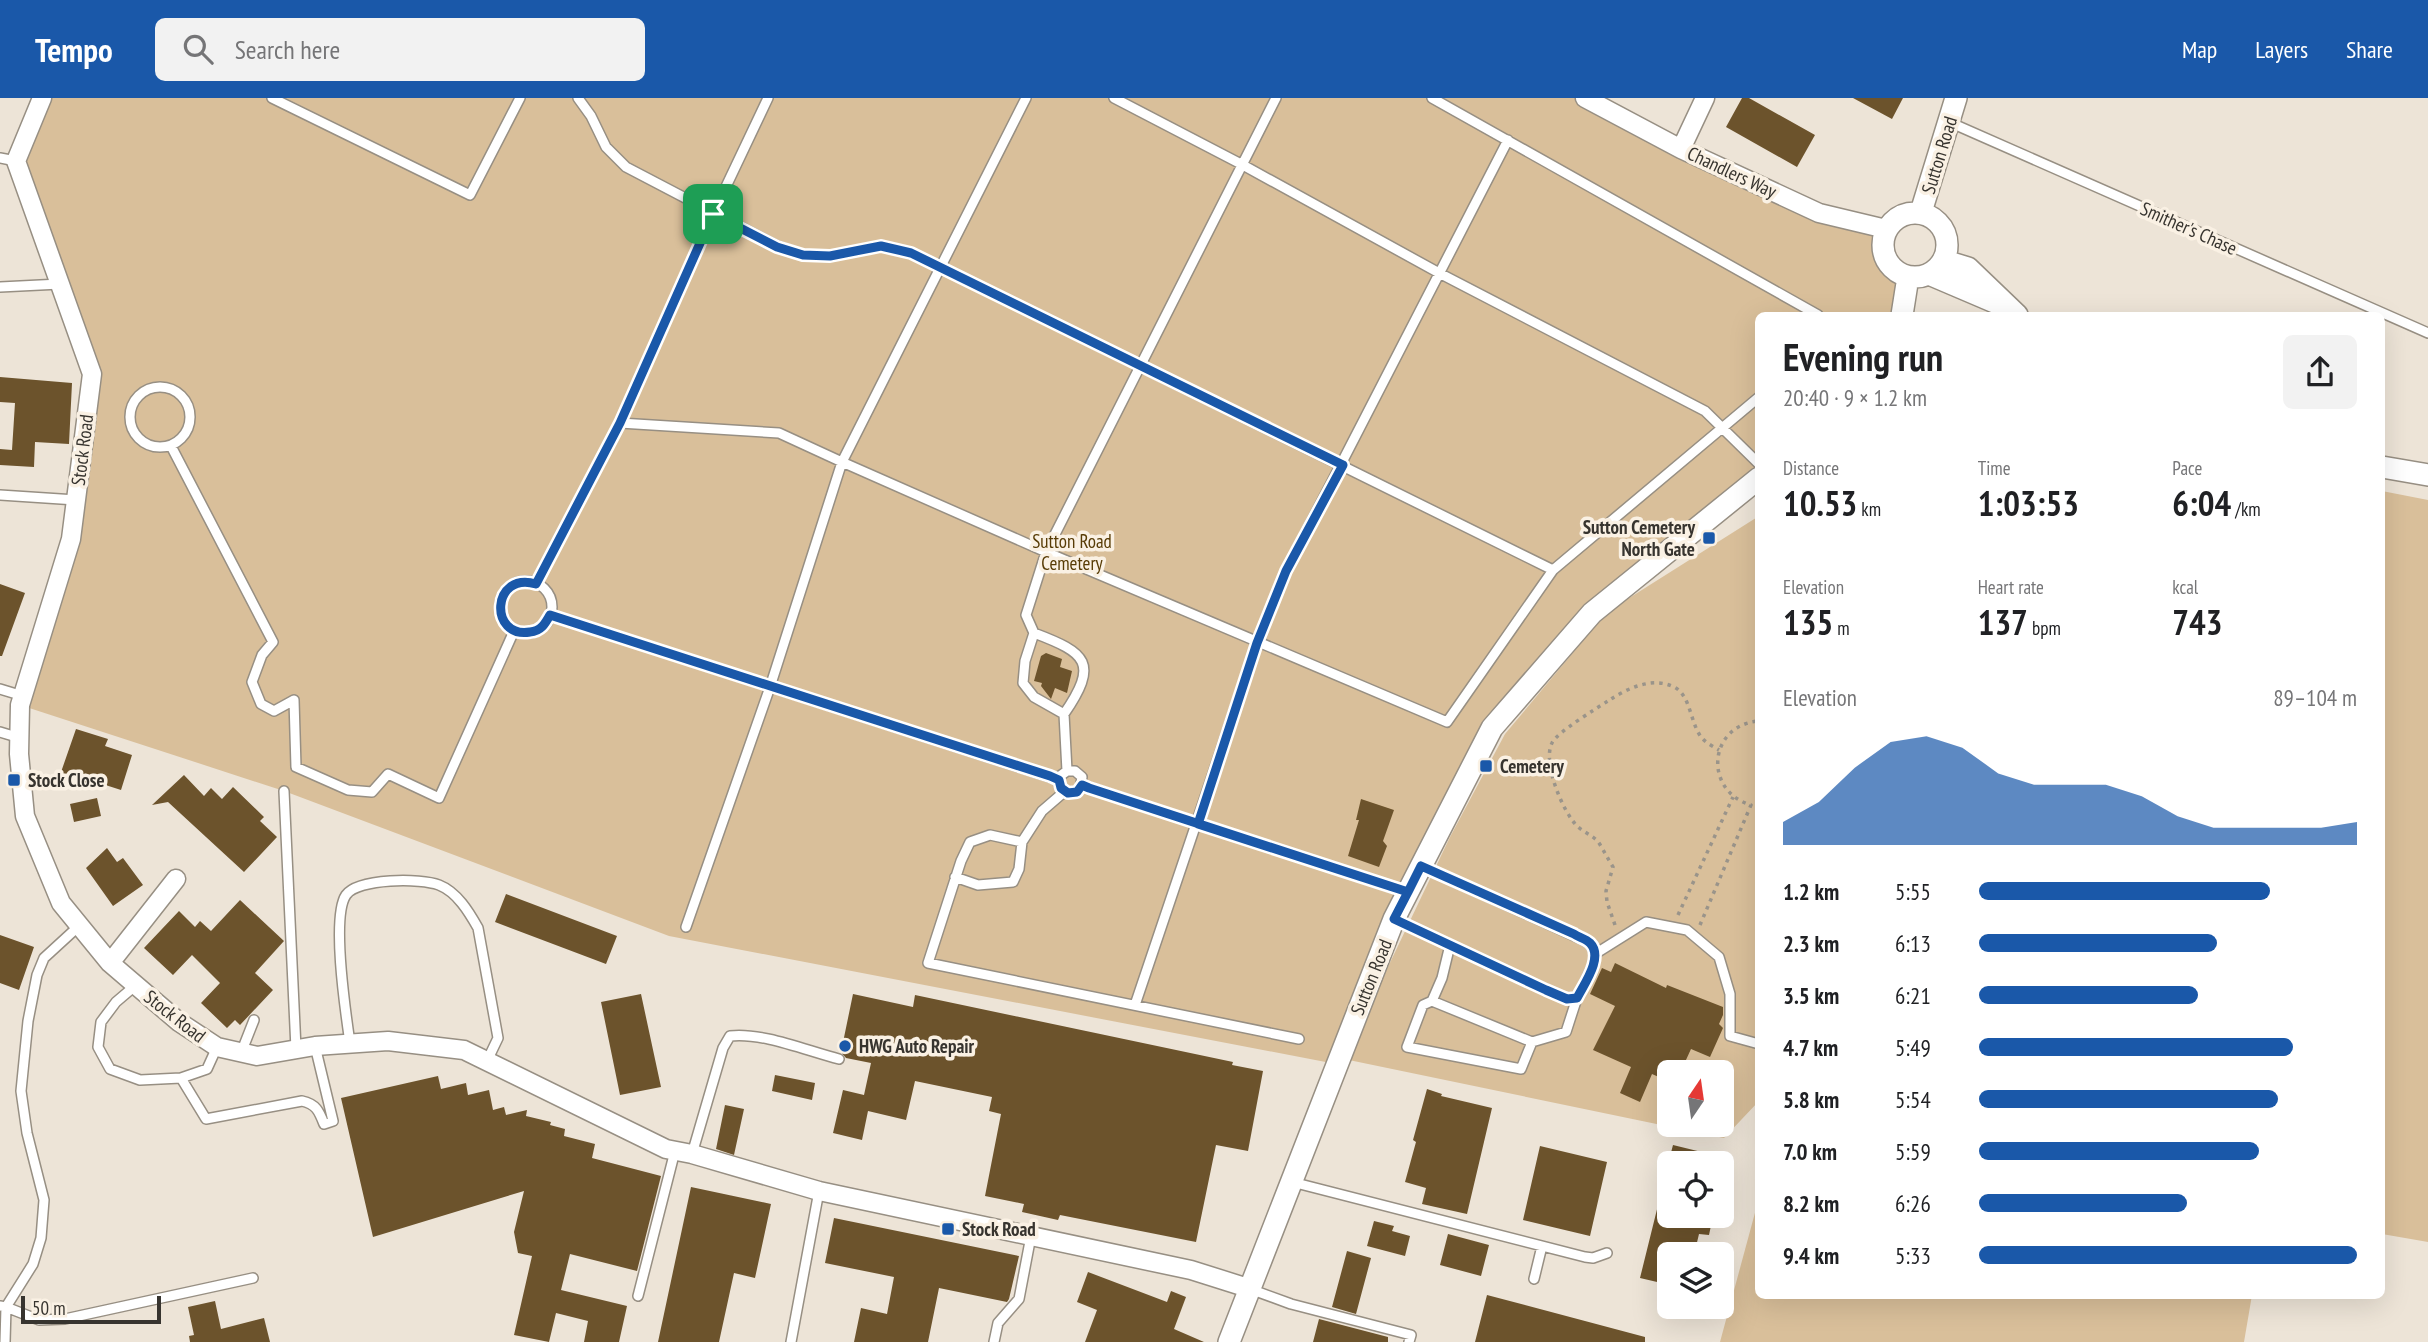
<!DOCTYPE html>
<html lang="en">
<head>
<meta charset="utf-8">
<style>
  :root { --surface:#fff; --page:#f2f2f2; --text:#202124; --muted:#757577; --accent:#1a58a9 }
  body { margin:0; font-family:"PT Sans Narrow",sans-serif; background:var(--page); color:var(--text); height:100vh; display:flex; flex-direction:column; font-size:26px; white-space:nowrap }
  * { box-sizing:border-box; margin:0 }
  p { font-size:23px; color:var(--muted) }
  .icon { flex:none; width:38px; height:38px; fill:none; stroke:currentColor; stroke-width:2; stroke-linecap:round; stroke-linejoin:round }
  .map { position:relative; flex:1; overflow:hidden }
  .sheet { position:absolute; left:1755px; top:214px; width:630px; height:987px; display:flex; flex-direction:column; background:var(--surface); border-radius:10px; box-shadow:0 7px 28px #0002 }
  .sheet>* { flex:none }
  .needle { width:46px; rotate:13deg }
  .tools { position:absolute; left:1657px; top:962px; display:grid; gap:14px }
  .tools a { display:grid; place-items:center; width:77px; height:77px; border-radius:10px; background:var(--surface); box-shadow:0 7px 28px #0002; font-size:35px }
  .scale { position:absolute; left:21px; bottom:18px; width:140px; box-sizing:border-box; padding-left:7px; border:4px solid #37342f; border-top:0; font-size:19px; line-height:24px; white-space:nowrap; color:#37342f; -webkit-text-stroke:5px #faf1e4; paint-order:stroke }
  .pin { position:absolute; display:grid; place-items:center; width:60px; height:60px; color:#fff; margin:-30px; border-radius:14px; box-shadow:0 4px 10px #0006 }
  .round { display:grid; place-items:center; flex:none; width:74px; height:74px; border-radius:10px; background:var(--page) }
  .head { display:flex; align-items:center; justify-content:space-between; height:119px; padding:0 28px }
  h1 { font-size:38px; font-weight:600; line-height:52px }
  .figures { display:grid; grid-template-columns:repeat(3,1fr); gap:10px; height:119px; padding:7px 28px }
  .figures div { display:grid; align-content:center }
  .figures b { font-size:35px; font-weight:600 }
  .figures small { font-size:19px; font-weight:400 }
  .figures p { font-size:19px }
  .chart { height:196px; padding:14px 28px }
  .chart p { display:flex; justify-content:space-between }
  .chart svg { width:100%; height:126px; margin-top:7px; fill:var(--accent); opacity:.7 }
  ul { padding:0 28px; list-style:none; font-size:23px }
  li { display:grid; grid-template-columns:112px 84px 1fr; align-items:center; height:52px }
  li i { height:18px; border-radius:9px; background:var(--accent) }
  header { display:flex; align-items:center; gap:42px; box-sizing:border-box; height:98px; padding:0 35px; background:var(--accent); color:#fff }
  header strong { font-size:33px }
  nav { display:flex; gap:38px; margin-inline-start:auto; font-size:24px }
  .search { width:490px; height:63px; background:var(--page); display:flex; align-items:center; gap:18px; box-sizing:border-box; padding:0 24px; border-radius:10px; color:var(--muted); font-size:26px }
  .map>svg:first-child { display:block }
  .green { fill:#d9bf9a; fill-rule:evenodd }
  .building { fill:#6c532c }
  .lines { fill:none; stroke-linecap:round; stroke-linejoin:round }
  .service-casing { stroke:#978f83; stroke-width:12 }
  .minor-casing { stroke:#978f83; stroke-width:21 }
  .tertiary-casing { stroke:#978f83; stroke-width:24 }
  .path { stroke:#9a948a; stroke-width:3.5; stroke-dasharray:3.5 5; stroke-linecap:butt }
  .service { stroke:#fff; stroke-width:9 }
  .minor { stroke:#fff; stroke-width:18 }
  .tertiary { stroke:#fff; stroke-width:21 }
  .route-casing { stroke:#fff; stroke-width:14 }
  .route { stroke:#1a58a9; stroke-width:9 }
  .poi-dot { fill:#1a58a9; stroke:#faf1e4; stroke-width:2.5 }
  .labels { text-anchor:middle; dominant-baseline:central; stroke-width:7; stroke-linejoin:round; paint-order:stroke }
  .street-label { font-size:19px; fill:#37342f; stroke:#faf1e4 }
  .poi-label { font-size:19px; font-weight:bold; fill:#37342f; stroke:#faf1e4; text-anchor:start }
  .park-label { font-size:19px; fill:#583c06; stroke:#faf1e4 }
</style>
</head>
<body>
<header>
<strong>Tempo</strong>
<div class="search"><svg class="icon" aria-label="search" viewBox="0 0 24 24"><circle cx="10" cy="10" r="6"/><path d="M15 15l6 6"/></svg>Search here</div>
<nav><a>Map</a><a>Layers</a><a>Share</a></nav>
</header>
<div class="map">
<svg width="2428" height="1244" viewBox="0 0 2428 1244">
  <rect width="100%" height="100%" fill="#ede4d7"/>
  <path class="green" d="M42,0H1585L1819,115L1886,131C1881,158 1885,166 1908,179L1902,217H1759V380L1592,515L1492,630L1336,966L669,838L284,693L20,607L71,441L92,276L16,63Z
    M2382,393L2428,402V1144L2382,1136Z
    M1759,418V1003L1724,1040L1344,961L1450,739L1505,636L1607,514ZM1670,975H1722V1027H1670Z
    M1759,1100V1197H2252L2244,1244H1720Z"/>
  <path class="building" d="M1742,0H1749L1815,37L1797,69L1726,29Z
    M1853,0H1903L1892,21Z
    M0,279L72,285L69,346L35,344L34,369L0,367V351L12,352L15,305L0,304Z
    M0,486L25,495L2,558H0Z
    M1046,555L1062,561L1060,569L1072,573L1067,595L1055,590L1051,601L1041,588L1042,585L1034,583L1041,558Z
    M76,631L108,641L105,648L132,657L121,692L93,683L94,688L60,677Z
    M184,677L204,698L211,690L222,701L233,689L264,719L260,723L277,739L244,774L168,704L152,707Z
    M97,700L101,718L74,724L70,706Z
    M1361,701L1394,712L1383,743L1387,748L1379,769L1348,758L1359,722H1356Z
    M107,750L117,764L123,760L143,787L113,808L86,770Z
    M506,796L617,838L606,866L495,824Z
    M240,802L284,843L255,875L273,892L240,927L235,922L227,930L201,905L220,885L192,857L173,877L144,850L179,813L195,829L200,823L211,833Z
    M0,837L34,849L19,892L0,885Z
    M1615,865L1666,890L1667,887L1723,909V917L1719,926L1723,930L1710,959L1691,951L1680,975H1670V984L1652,976L1640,1004L1620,995L1631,969L1593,952L1615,908L1590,896L1602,870L1611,874Z
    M641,896L661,989L620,997L601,904Z
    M853,896L913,909L915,897L1233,964L1232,967L1263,973L1248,1053L1216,1047L1196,1144L1060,1117L1058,1122L1022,1114L1024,1106L985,1098L1001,1016L989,1013L992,999L915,983L906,1022L868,1013L862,1042L833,1035L843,992L864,997L871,965L846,960L841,954Z
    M775,977L815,985L812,1002L772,993Z
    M438,978L441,991L466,985L468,997L489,992L493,1012L504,1009L506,1017L527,1012L526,1018L551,1024L550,1027L565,1031L564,1038L595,1046L592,1060L661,1078L637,1173L570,1156L561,1192L627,1208L619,1244H584L588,1223L556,1215L549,1244L514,1237L532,1158L518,1155L514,1134L524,1093L373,1139L341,1000Z
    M1427,991L1442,996L1441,998L1492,1010L1467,1116L1422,1106L1426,1090L1405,1084L1416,1044L1413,1042Z
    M725,1007L744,1011L734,1057L716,1051Z
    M1673,1047L1726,1060L1725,1066H1668Z
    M1540,1048L1607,1064L1590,1138L1523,1122Z
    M1664,1083H1670V1118H1713L1709,1137L1699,1136L1694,1157H1670V1187L1640,1180Z
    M691,1089L771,1106L755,1180L734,1175L719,1244H658Z
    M834,1120L1019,1158L1009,1201L1007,1204L939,1190L928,1244H854L861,1210L887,1216L894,1179L825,1165Z
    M1374,1123L1394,1128L1392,1133L1410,1138L1405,1158L1367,1148Z
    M1448,1136L1489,1147L1481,1178L1440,1167Z
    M1347,1153L1371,1160L1356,1216L1332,1209Z
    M1088,1174L1167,1204L1171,1193L1186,1199L1174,1231L1204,1244H1085L1097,1212L1077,1204Z
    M1487,1197L1645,1239V1244H1475Z
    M215,1203L221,1231L264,1220L270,1244H190L189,1238L194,1237L188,1209Z
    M1319,1221L1388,1239V1244H1313Z"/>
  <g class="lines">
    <defs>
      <path id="service" d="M272,0L470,97L520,0
        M578,0L591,18L606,49L626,69L777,148L803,157L830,158L881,148L911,155L1553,472
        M1026,0L842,364L1046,454L1447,624L1553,472L1759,299
        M1114,0L1241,66L1441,176L1705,313L1759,366
        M1432,0L1818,217
        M1949,24L2428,235
        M0,60L16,63
        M0,189L60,186
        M130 319a30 30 0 1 1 60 0a30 30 0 1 1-60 0Z
        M620,325L713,116L768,0
        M171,348L273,544L262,557L252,584L261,606L274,613L294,602L296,669L348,692L372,694L388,676L439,700L514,533
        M0,397L76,402
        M500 509a26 26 0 1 1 52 0a26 26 0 1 1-52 0Z
        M536,486L620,325L779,335L842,364L770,589L686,829
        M550,517L1059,682
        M1034,535C1087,555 1099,565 1064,616
        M0,591L23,598
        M0,634L20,640
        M1067,673L1064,616L1034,599L1023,585L1025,563L1034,535L1026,517L1046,454L1276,0
        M1082,687L1406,794
        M284,693L296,951
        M1064,694L1059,686L1060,678L1067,673H1075L1082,679L1080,691L1073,695L1064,694L1042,713L1022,744L990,737L970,744L961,763L928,865L1299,941
        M955,779L978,787L1013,784L1019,771L1022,744
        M1394,821L1546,892L1567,901L1577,900L1593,867L1595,856L1590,845L1421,768
        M1450,847L1442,880L1432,903L1532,944L1566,934L1577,900
        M1595,856L1646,824L1687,832L1719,859L1730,896V938L1759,946
        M136,887L116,904L101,924L98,949L110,971L140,982L181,980L207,971L217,949
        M1432,903L1423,907L1407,949L1521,971L1532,944
        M1135,907L1257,545L1286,473L1508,42
        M350,945C346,917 331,819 346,797C358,780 421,780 439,787C457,794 469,814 478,830L498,940L487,963
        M241,955L254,922
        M181,980L206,1021L302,1003C316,1006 319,1013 324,1026L333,1023L315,948
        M692,1056L723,950L730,938C762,934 807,953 839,961
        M1292,1084L1585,1159L1593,1160L1607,1155
        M1534,1181L1542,1148
        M1250,1191L1291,1206L1411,1237L1409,1244
        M638,1198L675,1053
        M0,1208L6,1209L33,1166L41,1140L44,1102L27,1035L21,993L28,923L37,877L44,860L80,827
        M5,1244L6,1209L39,1222L65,1221L253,1180
        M791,1244L819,1093
        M994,1244L998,1225L1019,1201L1031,1138"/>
      <path id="minor" d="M42,0L16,63L92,276L71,441L20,607L19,656L25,718L61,805L110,865L179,924L217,949L257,958L315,948L388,943L464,952L666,1051L692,1056L819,1093L1191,1172L1248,1190
        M1585,0L1681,51L1819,115L1886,131
        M1681,51L1705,0
        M110,865L176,781"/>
      <path id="tertiary" d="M1921,114L1956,0
        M1883 147a32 32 0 1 1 64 0a32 32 0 1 1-64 0Z
        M1945,163L1968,170L2017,217
        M1929,176L1997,205
        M1902,217L1908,179
        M2382,369L2428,377
        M1229,1244L1394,821L1492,630L1592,515L1759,380"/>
    </defs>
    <use href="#service" class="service-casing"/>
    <use href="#minor" class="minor-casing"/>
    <use href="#tertiary" class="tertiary-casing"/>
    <path class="path" d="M1678,817L1733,699
      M1615,827L1607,804L1606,793L1613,769C1608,761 1604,753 1599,745C1594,738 1585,735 1578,729C1563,715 1542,664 1552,645C1556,635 1597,610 1608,603C1626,591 1652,578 1674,589C1691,597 1690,626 1702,640C1706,645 1714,649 1719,652
      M1700,827L1751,707C1703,693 1708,627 1759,623"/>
    <use href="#service" class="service"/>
    <use href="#minor" class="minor"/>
    <use href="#tertiary" class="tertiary"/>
  </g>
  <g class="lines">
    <defs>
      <path id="route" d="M713,116L620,325L536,486C491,473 489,541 530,534C541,533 545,526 550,517L1050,678L1059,682L1061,690L1068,695L1077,694L1082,687L1089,690L1408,794L1394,821L1546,892L1567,901L1577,900C1584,886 1604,859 1590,845C1586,841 1578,839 1574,836L1421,768L1408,794L1198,726L1257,545L1286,473L1343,367L911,155L881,148L830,158L803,157L777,149L713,116"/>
    </defs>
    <use href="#route" class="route-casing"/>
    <use href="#route" class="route"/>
  </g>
  <g class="poi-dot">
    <rect x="1702" y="433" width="14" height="14" rx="3.5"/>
    <rect x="1479" y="661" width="14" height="14" rx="3.5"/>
    <rect x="7" y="675" width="14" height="14" rx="3.5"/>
    <circle cx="845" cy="948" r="7"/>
    <rect x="941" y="1124" width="14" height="14" rx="3.5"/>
  </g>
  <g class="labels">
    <g class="street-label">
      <text transform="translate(1939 57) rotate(-73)">Sutton Road</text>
      <text transform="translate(1732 74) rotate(25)">Chandlers Way</text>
      <text transform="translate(2189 130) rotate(24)">Smither's Chase</text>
      <text transform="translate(82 352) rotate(-83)">Stock Road</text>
      <text transform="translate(1371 879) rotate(-68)">Sutton Road</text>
      <text transform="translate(175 918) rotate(38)">Stock Road</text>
    </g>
    <g class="poi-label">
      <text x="1695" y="429" text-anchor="end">Sutton Cemetery<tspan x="1695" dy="22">North Gate</tspan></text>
      <text x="1500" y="668">Cemetery</text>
      <text x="28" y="682">Stock Close</text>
      <text x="859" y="948">HWG Auto Repair</text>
      <text x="962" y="1131">Stock Road</text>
    </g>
    <g class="park-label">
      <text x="1072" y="443">Sutton Road<tspan x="1072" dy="22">Cemetery</tspan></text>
    </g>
  </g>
</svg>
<div class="tools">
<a><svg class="needle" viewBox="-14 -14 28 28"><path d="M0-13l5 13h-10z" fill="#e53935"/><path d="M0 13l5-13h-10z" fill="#757577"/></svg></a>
<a><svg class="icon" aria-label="locate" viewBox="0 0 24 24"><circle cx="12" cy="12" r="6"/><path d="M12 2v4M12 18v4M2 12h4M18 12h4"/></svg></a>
<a><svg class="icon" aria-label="layers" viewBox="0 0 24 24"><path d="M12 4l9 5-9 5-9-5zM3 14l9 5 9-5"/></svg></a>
</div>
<div class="scale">50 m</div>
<div class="pin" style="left:713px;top:116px;background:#1e9e55"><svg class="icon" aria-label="arrive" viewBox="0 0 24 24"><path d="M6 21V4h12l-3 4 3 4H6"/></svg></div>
<section class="sheet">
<div class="head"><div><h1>Evening run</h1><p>20:40 · 9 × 1.2 km</p></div><a class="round"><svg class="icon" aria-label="share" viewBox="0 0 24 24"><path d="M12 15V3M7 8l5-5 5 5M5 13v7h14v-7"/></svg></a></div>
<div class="figures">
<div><p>Distance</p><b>10.53<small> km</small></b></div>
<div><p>Time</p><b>1:03:53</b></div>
<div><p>Pace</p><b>6:04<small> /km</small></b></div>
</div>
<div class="figures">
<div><p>Elevation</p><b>135<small> m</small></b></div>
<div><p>Heart rate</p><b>137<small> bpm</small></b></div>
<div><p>kcal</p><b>743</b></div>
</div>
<div class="chart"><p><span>Elevation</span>89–104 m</p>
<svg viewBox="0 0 160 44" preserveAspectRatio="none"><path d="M0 44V36L10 29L20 17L30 8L40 6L50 10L60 19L70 23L80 23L90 23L100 27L110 34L120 38L130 38L140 38L150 38L160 36V44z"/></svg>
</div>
<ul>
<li><b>1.2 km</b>5:55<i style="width:77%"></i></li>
<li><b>2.3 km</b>6:13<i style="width:63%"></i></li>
<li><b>3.5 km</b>6:21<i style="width:58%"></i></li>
<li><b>4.7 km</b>5:49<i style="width:83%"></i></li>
<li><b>5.8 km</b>5:54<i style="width:79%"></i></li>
<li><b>7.0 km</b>5:59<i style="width:74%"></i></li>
<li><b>8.2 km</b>6:26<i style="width:55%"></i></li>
<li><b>9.4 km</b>5:33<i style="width:100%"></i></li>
</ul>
</section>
</div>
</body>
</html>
